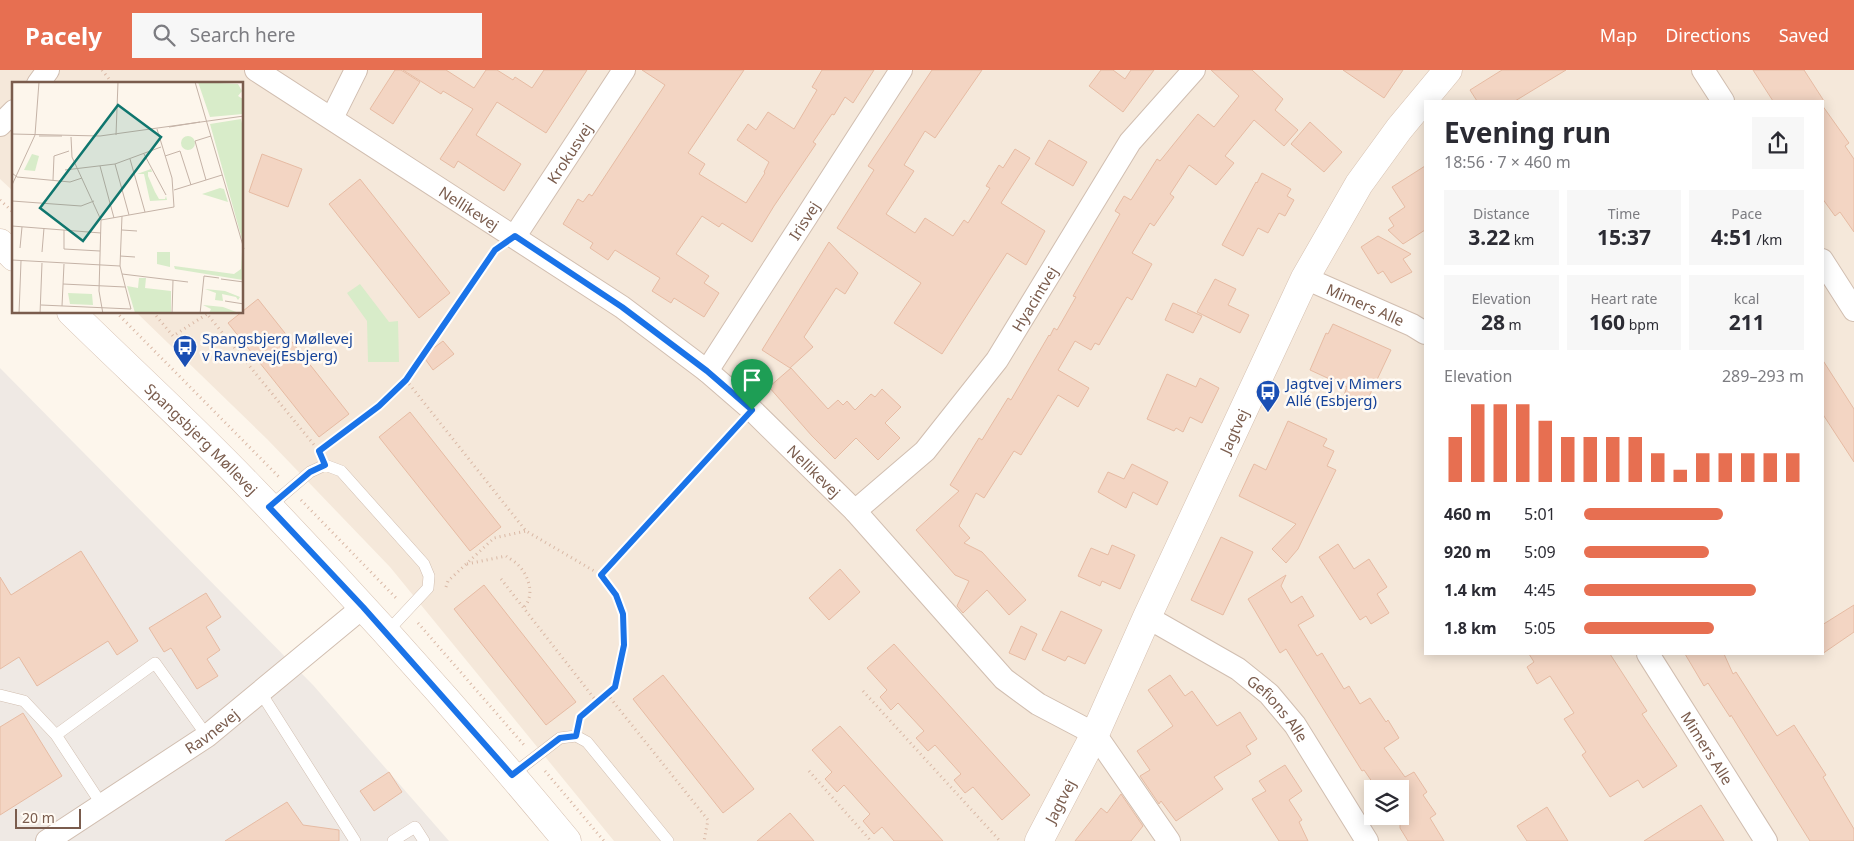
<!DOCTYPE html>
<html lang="en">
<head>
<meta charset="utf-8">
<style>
  :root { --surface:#fff; --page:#f7f7f7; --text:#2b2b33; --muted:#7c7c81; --accent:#e76f51 }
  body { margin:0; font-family:"Noto Sans",sans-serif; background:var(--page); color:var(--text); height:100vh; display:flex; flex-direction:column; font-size:19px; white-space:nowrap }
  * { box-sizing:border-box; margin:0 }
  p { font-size:16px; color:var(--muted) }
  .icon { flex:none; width:28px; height:28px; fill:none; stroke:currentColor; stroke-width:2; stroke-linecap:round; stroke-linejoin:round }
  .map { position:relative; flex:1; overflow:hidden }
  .drawer { position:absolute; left:1424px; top:30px; width:400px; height:555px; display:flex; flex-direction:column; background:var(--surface); border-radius:0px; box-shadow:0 2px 12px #0003 }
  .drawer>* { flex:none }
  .controls { position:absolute; left:1364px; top:710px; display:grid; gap:10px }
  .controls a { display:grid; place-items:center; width:45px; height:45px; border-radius:0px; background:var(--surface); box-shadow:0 2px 12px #0003; font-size:25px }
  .scale { position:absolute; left:15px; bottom:12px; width:66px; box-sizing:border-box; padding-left:5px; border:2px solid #7a5c4d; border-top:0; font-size:14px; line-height:18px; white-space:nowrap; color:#7a5c4d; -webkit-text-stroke:4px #fffaf3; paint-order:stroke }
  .pin { position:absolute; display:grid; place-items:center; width:42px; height:42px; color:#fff; margin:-51px -21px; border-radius:50% 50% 50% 0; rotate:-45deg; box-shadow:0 0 5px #0007 }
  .pin .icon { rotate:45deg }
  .round { display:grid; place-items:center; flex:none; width:52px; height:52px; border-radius:0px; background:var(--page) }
  .summary { display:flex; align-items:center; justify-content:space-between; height:85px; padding:0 20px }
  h1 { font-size:28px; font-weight:700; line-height:38px }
  .figures { display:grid; grid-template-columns:repeat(3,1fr); gap:8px; height:85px; padding:5px 20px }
  .figures div { display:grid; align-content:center; border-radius:0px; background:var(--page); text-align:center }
  .figures b { font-size:21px; font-weight:700 }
  .figures small { font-size:14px; font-weight:400 }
  .figures p { font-size:14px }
  .chart { height:140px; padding:10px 20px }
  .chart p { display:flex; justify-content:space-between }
  .chart svg { width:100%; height:90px; margin-top:5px; stroke:var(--accent); stroke-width:6 }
  ul { padding:0 20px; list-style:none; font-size:16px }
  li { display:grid; grid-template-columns:80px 60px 1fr; align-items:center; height:38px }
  li i { height:12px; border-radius:6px; background:var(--accent) }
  header { display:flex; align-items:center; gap:30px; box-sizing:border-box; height:70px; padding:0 25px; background:var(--accent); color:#fff }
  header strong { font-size:24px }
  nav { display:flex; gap:28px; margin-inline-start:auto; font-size:18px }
  .search { width:350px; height:45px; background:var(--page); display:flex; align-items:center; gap:12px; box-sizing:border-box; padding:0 18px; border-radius:0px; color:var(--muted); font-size:19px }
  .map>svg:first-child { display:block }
  .residential { fill:#f5e8da; fill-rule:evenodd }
  .industrial { fill:#efe9e4 }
  .green { fill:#d8ecc9 }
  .building { fill:#f3d5c3; stroke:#e6bba3 }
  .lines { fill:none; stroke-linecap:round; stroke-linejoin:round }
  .lane-casing { stroke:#d1beb0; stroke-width:12 }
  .street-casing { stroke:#d1beb0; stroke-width:24 }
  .secondary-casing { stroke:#d6c0b0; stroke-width:29 }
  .path { stroke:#d9b8a5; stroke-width:3; stroke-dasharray:1 4; stroke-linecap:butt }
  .lane { stroke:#fff; stroke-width:11 }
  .street { stroke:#fff; stroke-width:22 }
  .secondary { stroke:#fff; stroke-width:28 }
  .route-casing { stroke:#fff; stroke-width:10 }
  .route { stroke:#1a73e8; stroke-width:6 }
  .labels { text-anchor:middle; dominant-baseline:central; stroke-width:5; stroke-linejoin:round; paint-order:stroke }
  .street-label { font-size:15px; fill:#7a5c4d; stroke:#fffaf3 }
  .transit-label { font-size:15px; fill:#164399; stroke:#fffaf3; text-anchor:start }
  .inset-road { fill:none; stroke:#c5b3a7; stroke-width:1 }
  .view { fill:#0f766e; fill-opacity:0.15; stroke:#0f766e; stroke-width:2.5 }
  .inset-edge { fill:none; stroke:#7a5c4d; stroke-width:2.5 }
</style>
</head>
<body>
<header>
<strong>Pacely</strong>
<div class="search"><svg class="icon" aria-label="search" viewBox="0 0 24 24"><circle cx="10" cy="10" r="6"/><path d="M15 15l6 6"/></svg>Search here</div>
<nav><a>Map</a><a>Directions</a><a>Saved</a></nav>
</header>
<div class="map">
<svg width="1854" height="771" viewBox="0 0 1854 771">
  <rect width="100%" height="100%" fill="#fdf6ec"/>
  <path class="residential" d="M0,0H1854V771H614L390,497L267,369L137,243L242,242V14H14V122L0,109ZM1425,31H1822V584H1425ZM1372,719H1400V746H1372Z"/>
  <path class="industrial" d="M0,298L313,615L449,771H0Z"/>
  <path class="green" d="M360,214L389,252L398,251L399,292H368L367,251L347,223Z"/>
  <path class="building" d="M395,0H401L420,12L393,54L370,39Z
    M403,0H446L474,18L486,0H497L513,10L515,7L532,18L544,0H587L546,63L497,32L476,65L521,94L504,121L458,91L454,98L440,89L473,39L443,21L441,24Z
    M642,0H744L688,83L705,94L699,104L746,133L765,103L764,102L769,92L737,70L748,54L756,60L768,42L794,59L817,20L812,17L822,0H874L853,33L845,27L834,45L832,44L813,72L816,74L774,136L752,172L722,153L719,157L702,146L676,184L709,206L704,213L719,223L704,247L674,228L671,233L652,221L660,208L615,180L608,190L590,178L593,173L563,154L578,129L583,132L589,124L592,126L665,15Z
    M932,0H982L935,68L925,61L904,95L914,101L886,144L915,163L925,148L953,166L964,150L968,153L990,118L986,116L999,95L1003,98L1015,79L1030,88L1001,133L1045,161L1026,195L1007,183L942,284L894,253L921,213L837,158L874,100L868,96Z
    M1101,0H1113L1125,9L1131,0H1154L1123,42L1089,16Z
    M1211,0H1252L1283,29L1275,40L1298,60L1284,76L1254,50L1225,86L1234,93L1216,115L1189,95L1170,124L1174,127L1154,156L1150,153L1132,183L1152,194L1132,230L1127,227L1099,275L1095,273L1091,280L1075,271L1058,300L1089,318L1078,337L1058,325L1021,385L1014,381L984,428L976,423L959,456L970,468L964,473L982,482L1026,530L1009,545L987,520L963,543L957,536L969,511L955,505L916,460L959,421L950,415L979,368L982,370L1008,328L1011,330L1049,265L1050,266L1054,258L1057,260L1076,227L1073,226L1120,144L1115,141L1124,126L1131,130L1157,89L1160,91L1198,44L1214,57L1239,26Z
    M1343,0H1403L1384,28Z
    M1502,0H1566L1515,31H1477L1470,20Z
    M1753,0H1804L1824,31H1773Z
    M1822,35L1849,73L1845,76L1854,89V162L1840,142L1835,146L1822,128Z
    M1310,52L1342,82L1324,102L1291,74Z
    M1049,70L1087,92L1073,116L1035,94Z
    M262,84L302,99L288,137L249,122Z
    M1425,96V160L1403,174L1388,160L1394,156L1389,148L1405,137L1392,117Z
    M1262,103L1291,119L1287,126L1294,130L1285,146L1279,143L1268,163L1258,158L1243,186L1222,175L1256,112L1257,113Z
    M360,109L450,223L419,248L329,134Z
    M1378,166L1411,184L1403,189L1412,202L1391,213L1383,201L1378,204L1361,177Z
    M829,172L858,203L845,224L836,218L804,267L813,277L790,298L762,280Z
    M1215,209L1236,219L1228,235L1249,245L1240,263L1197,242Z
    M258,229L349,344L319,367L228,253Z
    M1173,233L1202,246L1193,263L1165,250Z
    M1333,254L1391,280L1365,335L1344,325L1347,317L1310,300L1326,263L1328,264Z
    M443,271L454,284L433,300L423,286Z
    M1822,289L1854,339V392L1822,343Z
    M791,298L828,339L838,330L843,335L847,331L855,340L871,324L875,327L882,319L901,337L885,353L900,368L878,390L856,368L835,389L812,366L769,317Z
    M1167,304L1196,317L1200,308L1219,318L1202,353L1190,347L1183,362L1176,358L1174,361L1147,349Z
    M410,342L501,457L470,481L379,367Z
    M1288,351L1327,369L1323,376L1334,381L1327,396L1336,400L1298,479L1286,493L1272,479L1296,454L1239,426L1254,394L1266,400Z
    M1132,394L1168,412L1157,435L1133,422L1126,438L1098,422L1108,402L1124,409Z
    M1221,467L1253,482L1223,545L1191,530Z
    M1338,474L1354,499L1369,489L1387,517L1377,524L1389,543L1371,554L1366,546L1360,550L1319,487Z
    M1112,475L1135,485L1120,519L1102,511L1100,516L1078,506L1091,478L1108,485Z
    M81,481L138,571L117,585L108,571L37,616L19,587L0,599V507L11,525Z
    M840,499L860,522L829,550L809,528Z
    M1286,505L1281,516L1291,533L1302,526L1314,546L1298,555L1317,586L1322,583L1344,619L1349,616L1360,634L1370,628L1386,652L1388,650L1399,668L1384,678L1405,707L1414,702L1427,722L1423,725L1436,744L1430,748L1444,771H1408L1400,758V719H1377L1364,700L1362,701L1286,579L1280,583L1248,529Z
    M484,515L576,632L546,655L454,539Z
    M206,523L221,547L206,557L220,580L207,589L218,606L197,619L171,578L164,582L149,558Z
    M1854,535V562L1822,584V555Z
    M1061,541L1102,560L1085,594L1068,586L1065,591L1042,580Z
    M1021,556L1037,564L1025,590L1009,583Z
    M894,574L1030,725L1002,750L973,717L965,723L954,710L961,704L935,675L928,681L916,668L924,661L898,633L891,640L880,627L887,620L867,598Z
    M1529,584H1610L1647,641L1642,644L1677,696L1643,718L1638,710L1610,727L1582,685L1586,682L1564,649L1574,643L1550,606L1537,614L1527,597L1534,592Z
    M1685,584H1724L1733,604L1736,602L1777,666L1794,655L1826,705L1823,707L1854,759V771H1810L1731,645L1730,647L1708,613L1704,616Z
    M663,605L754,719L723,743L633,629Z
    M1170,605L1185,626L1192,621L1217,656L1240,642L1257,669L1246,676L1251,684L1214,707L1223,719L1176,751L1161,731L1159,734L1140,706L1150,700L1137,681L1173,656L1148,620Z
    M23,643L62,706L0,745V657Z
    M840,656L901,724L943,771H894L882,757L874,764L863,751L870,744L844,715L837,722L825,709L832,702L812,680Z
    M1285,695L1302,721L1289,730L1302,750L1299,752L1308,771H1279L1252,729L1266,721L1259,711Z
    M389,702L402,722L374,741L360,721Z
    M1121,724L1143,756L1131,771H1075L1101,738L1107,743Z
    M287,732L303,755L339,760V771H225Z
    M1701,735L1724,771H1644Z
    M1547,737L1568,771H1527L1517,756Z
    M790,743L814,771H757Z"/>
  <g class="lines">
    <defs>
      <path id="lane" d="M269,437L310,402L325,395L341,401L424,494L429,506L428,518L386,563
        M261,623L355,771
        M0,625L24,631L56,665
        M512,705L560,668L576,666L587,672L668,771
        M102,735L56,665L155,593L207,666
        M393,771L415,757L424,771"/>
      <g id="street">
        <path id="s1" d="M256,0L622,237L707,301L752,340L855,441L1004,609L1038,634L1095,664L1169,771"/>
        <path d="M1703,0L1723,31"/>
        <path d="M38,14L48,0"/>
        <path d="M332,48L356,0"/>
        <path d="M0,55L14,41"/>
        <path id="s2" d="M515,166L624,0"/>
        <path d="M1822,190L1854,240"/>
        <path id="s3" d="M1305,208L1412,255L1425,263"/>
        <path id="s4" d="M707,301L901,0"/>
        <path id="s5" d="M855,441L925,381L997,290L1130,72L1194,0"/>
        <path id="s6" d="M1147,547L1238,599L1269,624L1295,655L1367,771"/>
        <path id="s7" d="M1648,584L1766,771"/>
        <path id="s8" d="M47,771L207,666L363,537"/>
      </g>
      <g id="secondary">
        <path d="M0,173L14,187"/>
        <path id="s9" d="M71,242C131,301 194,358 252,419C361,532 467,650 567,771"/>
        <path id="s10" d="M1039,771L1095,664L1147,547L1305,208L1359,114L1399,59L1448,0"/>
      </g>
    </defs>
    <use href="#lane" class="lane-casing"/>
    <use href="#street" class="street-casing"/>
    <use href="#secondary" class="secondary-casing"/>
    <path class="path" d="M102,0L113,14
      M0,130L14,143
      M116,242L279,407
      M153,242L173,266L207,244
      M208,242L207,244L319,381
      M406,310L526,461L601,505L616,525L623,544L624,575L615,617L580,647L579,651
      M324,378L379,336L406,310L495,181
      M301,430L397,529
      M467,494L506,486C510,489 516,492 519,496C529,506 535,526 524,537
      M601,505L738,355
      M501,509L597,632
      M446,517L448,511L494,468L526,461
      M418,553L524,675
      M863,621L1000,771
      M607,624L708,750L704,771
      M545,701L604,771
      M809,701L871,771"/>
    <use href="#lane" class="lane"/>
    <use href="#street" class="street"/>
    <use href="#secondary" class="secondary"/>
  </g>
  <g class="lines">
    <defs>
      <path id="route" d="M515,166L622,237L707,301L752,340L601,505L616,525L623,544L624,575L615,617L580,647L576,666L560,668L512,705L363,537L269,437L310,402L325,395L319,381L379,336L406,310L495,180Z"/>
    </defs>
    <use href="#route" class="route-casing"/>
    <use href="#route" class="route"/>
  </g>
  <defs>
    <symbol id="bus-pin" viewBox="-11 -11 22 30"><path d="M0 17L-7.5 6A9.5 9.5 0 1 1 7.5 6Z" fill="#1a4fb4" stroke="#fffaf3"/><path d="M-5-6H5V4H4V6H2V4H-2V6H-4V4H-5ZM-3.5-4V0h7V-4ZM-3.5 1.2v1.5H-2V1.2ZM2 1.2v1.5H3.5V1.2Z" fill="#fff"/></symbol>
  </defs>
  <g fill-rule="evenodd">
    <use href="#bus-pin" x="171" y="263" width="28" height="38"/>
    <use href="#bus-pin" x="1254" y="308" width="28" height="38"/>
  </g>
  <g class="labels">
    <g class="street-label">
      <text stroke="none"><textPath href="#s2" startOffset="99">Krokusvej</textPath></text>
      <text stroke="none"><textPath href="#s1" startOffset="254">Nellikevej</textPath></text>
      <text stroke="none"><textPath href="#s4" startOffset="179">Irisvej</textPath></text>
      <text stroke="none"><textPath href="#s5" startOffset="280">Hyacintvej</textPath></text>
      <text stroke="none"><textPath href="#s3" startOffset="66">Mimers Alle</textPath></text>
      <text stroke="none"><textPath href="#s10" startOffset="454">Jagtvej</textPath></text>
      <text stroke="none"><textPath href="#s9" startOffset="182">Spangsbjerg Møllevej</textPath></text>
      <text stroke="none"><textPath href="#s1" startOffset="689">Nellikevej</textPath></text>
      <text stroke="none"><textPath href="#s6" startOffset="161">Gefions Alle</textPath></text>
      <text stroke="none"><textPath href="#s8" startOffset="198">Ravnevej</textPath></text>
      <text stroke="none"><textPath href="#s7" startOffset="111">Mimers Alle</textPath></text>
      <text stroke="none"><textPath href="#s10" startOffset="45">Jagtvej</textPath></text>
    </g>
    <g class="transit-label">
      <text x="202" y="268">Spangsbjerg Møllevej<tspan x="202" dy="17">v Ravnevej(Esbjerg)</tspan></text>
      <text x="1286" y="313">Jagtvej v Mimers<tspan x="1286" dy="17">Allé (Esbjerg)</tspan></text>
    </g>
  </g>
  <g transform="translate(12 12)">
    <rect width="231" height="231" fill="#fdf6ec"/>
    <path d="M186,0L226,2L230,9L226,14L231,17V32L198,35ZM229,37L232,50L231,161L198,42ZM169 61a7 7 0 1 1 14 0a7 7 0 1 1-14 0ZM20,72L27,74L23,89L12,88ZM139,87L140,90H136V94L143,110L147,117H153L154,114L155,118L138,119L132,92H125ZM208,106L212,107L216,120L190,112ZM145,170H158V185L145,182ZM230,170L231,198L163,187L162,184L222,192L229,187ZM127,196H134L133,206L159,209V231H123L115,204L126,206ZM193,207L213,209L228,215L226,218L224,215L210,212L211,219L203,218L204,211ZM56,211L80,212L81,223L58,222ZM191,223L211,225L227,231H197L199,227Z" fill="#d8ecc9"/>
    <path class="inset-road" d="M183,0L232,167M157,45L188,40M0,52L88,54L232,34M104,53L106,0M27,54H50M59,55L60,75L89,138L87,209L91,232M132,72L154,113M153,74L168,69L179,103M118,77L133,130M103,82L117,133M88,84L102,136M53,88L103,82L149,65M0,91L5,95L58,100L70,96M41,98L42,74L57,69M194,98L183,59L199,54M0,103L23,53L27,0M162,108L210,93M0,119L69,124L82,119M89,138L162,125L160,96L145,47M0,144L89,151M52,148V167L88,169M110,148L125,149M8,166L10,145M30,170L32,146M108,174L123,175M0,178L108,184M110,192L176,200M209,197L232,200M51,202L113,205M213,219L232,222M29,223L119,227L108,184L110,134M50,224L52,182M7,232L9,179M28,232L30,181M160,232L161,198M188,232L192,194L207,196"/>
    <path class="view" d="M106,23L149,55L71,159L28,126Z"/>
    <rect width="231" height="231" class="inset-edge"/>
  </g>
</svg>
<div class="controls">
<a><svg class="icon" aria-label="layers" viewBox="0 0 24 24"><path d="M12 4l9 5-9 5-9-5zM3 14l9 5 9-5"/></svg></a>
</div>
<div class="scale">20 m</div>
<div class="pin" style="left:752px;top:340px;background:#1e9e55"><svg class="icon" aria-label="arrive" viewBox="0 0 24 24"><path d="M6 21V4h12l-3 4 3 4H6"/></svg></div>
<section class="drawer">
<div class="summary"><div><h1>Evening run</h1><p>18:56 · 7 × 460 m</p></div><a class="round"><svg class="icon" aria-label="share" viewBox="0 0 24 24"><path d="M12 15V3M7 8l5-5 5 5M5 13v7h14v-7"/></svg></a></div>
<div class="figures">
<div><p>Distance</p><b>3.22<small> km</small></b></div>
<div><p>Time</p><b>15:37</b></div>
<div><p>Pace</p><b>4:51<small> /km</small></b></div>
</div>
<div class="figures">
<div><p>Elevation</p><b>28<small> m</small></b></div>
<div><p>Heart rate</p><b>160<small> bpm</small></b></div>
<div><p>kcal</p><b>211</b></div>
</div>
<div class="chart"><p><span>Elevation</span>289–293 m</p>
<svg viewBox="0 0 160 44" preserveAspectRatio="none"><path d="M5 44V22M15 44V6M25 44V6M35 44V6M45 44V14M55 44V22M65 44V22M75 44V22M85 44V22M95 44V30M105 44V38M115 44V30M125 44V30M135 44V30M145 44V30M155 44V30"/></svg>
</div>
<ul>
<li><b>460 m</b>5:01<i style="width:63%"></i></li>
<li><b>920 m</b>5:09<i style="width:57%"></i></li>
<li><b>1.4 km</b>4:45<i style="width:78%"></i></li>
<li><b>1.8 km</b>5:05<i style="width:59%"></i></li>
</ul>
</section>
</div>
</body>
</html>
